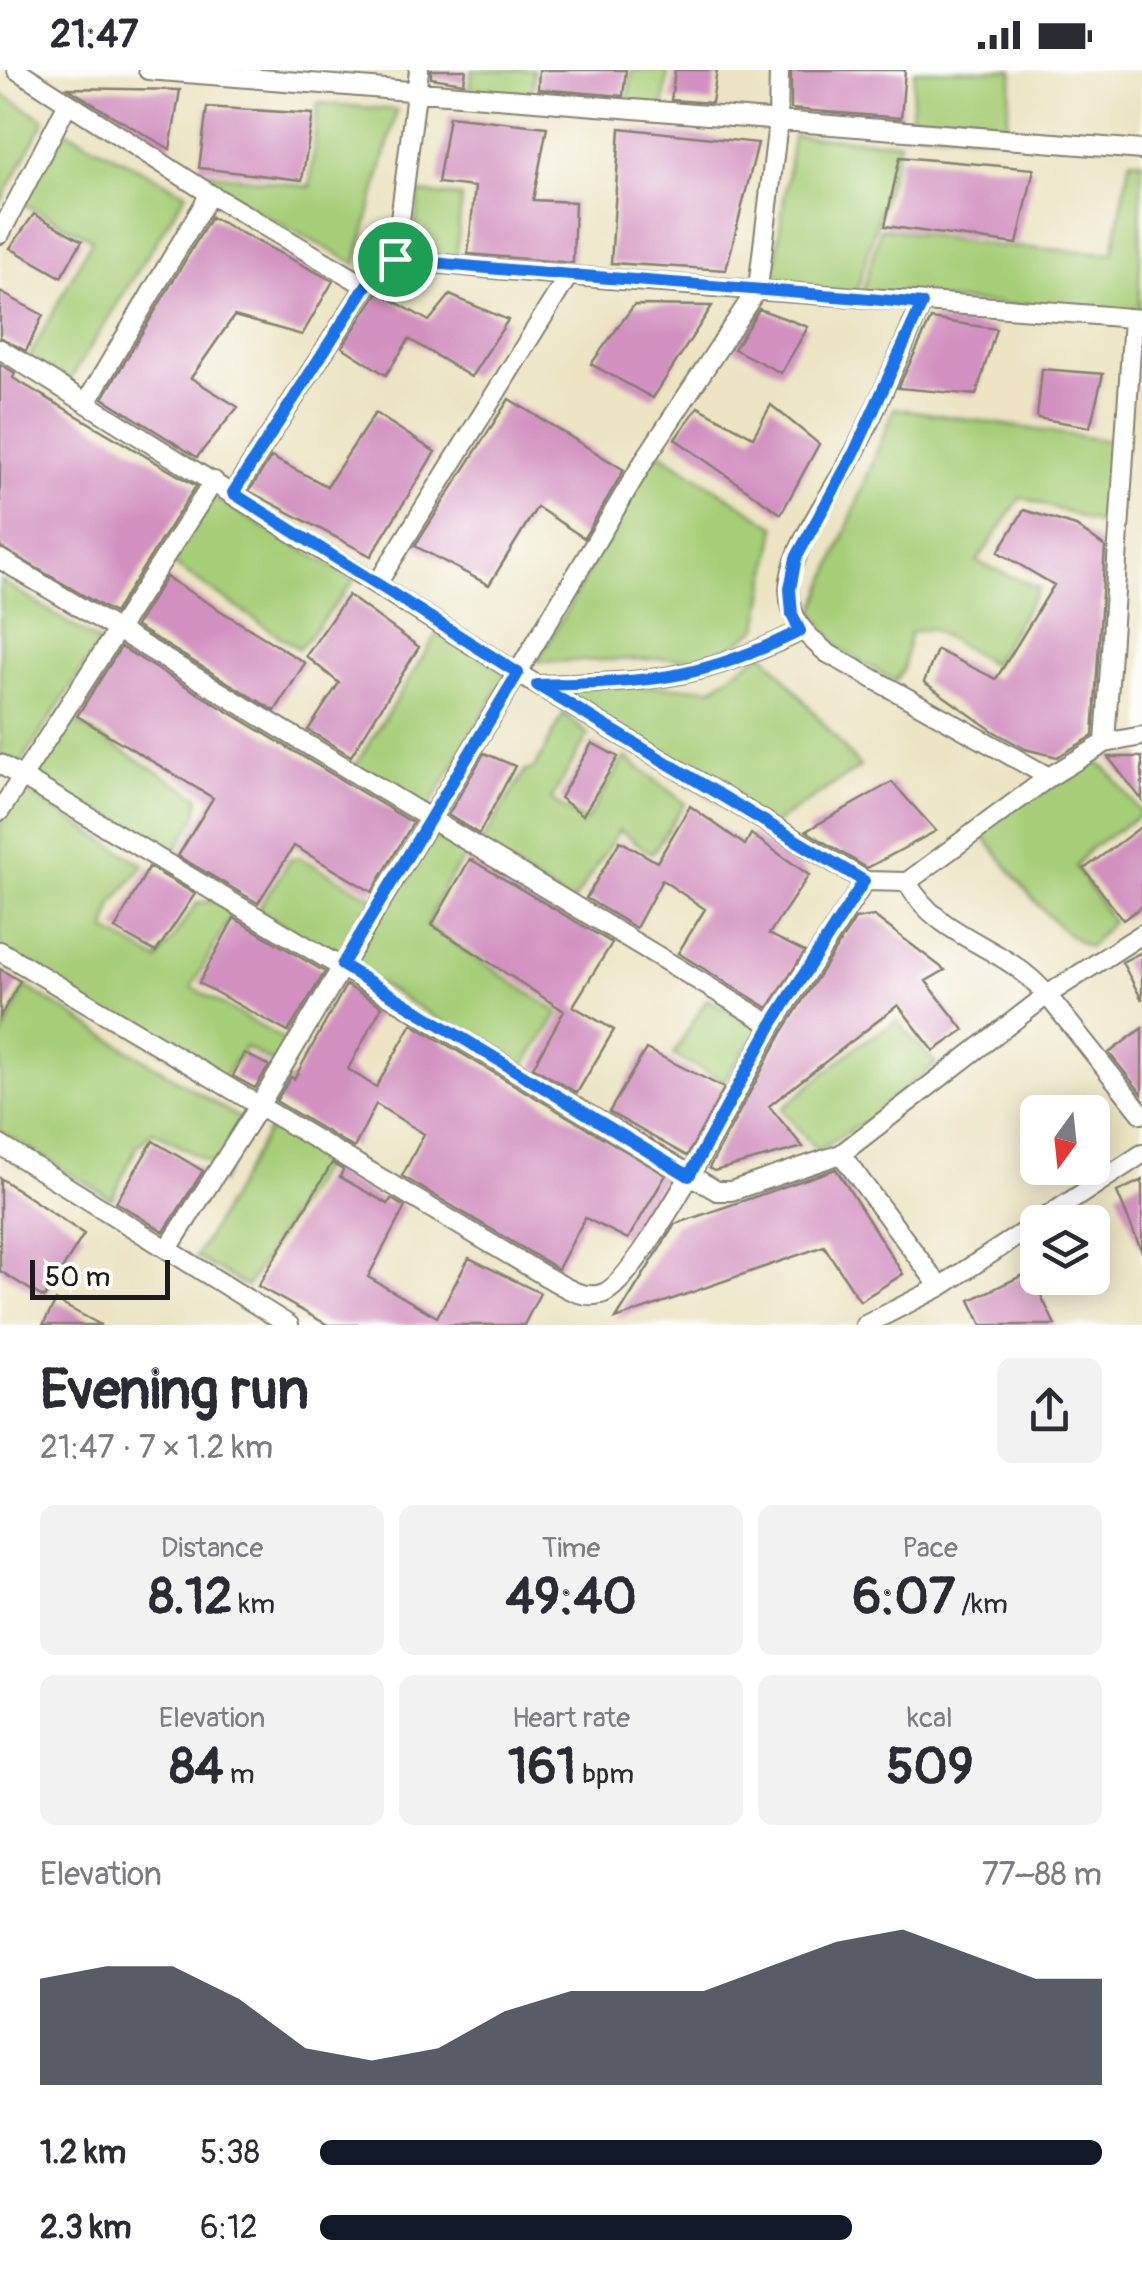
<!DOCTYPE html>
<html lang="en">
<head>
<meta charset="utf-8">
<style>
  :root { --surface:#fff; --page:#f2f2f3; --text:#2b2b33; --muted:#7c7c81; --accent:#111827 }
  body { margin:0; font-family:Pangolin,sans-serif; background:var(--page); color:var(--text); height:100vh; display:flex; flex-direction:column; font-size:38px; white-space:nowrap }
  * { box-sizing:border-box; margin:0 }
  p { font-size:32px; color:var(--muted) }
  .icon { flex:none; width:55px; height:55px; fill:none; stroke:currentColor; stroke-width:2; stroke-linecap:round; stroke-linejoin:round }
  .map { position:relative; height:1255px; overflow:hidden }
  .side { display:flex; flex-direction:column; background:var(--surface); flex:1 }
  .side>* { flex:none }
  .needle { width:65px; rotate:195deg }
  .fabs { position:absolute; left:1020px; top:1025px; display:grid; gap:20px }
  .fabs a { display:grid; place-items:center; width:90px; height:90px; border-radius:15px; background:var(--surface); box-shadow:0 5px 25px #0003; font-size:50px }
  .scale { position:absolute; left:30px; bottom:25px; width:140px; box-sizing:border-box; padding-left:10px; border:5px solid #1c1c1c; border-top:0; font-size:28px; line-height:35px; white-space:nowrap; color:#1c1c1c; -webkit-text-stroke:8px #fdfcf7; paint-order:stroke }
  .pin { position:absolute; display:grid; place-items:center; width:85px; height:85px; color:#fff; margin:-42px; border:5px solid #fff; border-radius:50%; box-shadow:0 2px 10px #0007 }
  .round { display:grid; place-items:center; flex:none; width:105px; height:105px; border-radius:15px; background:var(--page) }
  .head { display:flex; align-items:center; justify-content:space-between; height:170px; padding:0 40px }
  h1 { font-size:55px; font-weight:700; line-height:75px }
  .figures { display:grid; grid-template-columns:repeat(3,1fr); gap:15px; height:170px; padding:10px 40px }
  .figures div { display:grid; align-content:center; border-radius:15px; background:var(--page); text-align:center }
  .figures b { font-size:50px; font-weight:700 }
  .figures small { font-size:28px; font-weight:400 }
  .figures p { font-size:28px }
  .chart { height:280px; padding:20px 40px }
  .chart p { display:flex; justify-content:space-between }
  .chart svg { width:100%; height:180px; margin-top:10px; fill:var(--accent); opacity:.7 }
  ul { padding:0 40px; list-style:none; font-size:32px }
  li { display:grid; grid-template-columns:160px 120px 1fr; align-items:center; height:75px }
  li i { height:25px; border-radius:12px; background:var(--accent) }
  .status { display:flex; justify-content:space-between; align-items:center; height:70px; padding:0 50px; background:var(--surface); direction:ltr }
  .status svg { height:28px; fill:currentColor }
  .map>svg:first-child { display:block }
  .green { fill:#a6cd77; stroke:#61744a; stroke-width:2.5 }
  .building { fill:#d190c0 }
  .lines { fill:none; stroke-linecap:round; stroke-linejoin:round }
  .street-casing { stroke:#84806f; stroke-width:22 }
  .street { stroke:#fff; stroke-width:18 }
  .route-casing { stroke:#fff; stroke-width:20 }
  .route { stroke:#1a73e8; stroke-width:12 }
</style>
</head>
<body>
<div class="status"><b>21:47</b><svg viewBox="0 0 49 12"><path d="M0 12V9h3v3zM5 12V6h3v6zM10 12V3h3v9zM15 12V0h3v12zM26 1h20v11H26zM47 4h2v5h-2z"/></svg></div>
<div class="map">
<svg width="1142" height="1255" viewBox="0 0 1142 1255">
  <rect width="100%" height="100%" fill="#fdfcf7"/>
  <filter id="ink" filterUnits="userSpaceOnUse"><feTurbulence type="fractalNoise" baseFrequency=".01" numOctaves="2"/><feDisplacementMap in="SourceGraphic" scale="20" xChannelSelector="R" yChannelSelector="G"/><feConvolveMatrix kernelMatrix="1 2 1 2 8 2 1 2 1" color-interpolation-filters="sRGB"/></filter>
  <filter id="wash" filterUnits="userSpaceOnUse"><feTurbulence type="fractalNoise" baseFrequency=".0048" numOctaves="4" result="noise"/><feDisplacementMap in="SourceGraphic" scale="40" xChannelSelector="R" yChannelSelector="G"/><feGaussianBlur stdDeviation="2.25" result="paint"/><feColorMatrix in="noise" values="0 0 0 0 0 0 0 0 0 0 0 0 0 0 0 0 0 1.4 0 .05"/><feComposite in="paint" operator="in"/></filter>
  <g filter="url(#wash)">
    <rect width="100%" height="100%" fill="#ebe3c2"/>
    <path class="green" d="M472,0H534L531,33L468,26Z
      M632,0H668L662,47L626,41Z
      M915,0H1013L1005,67L910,60Z
      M0,23L45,50L0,133Z
      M318,33L397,40L356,194L178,99L310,117Z
      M66,61L186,123L60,326L23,299L92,169L22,133Z
      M793,66L900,72L856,223L801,219L773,210Z
      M1130,90L1142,91L1139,244L862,224L881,158L996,176L1113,183Z
      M420,123L461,127L456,195L410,188Z
      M894,338L1110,371L1107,456L1021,427L977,492L1039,518L992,594L930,558L910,563L903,600L895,611L839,579L814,542Z
      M655,380L776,457L758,558L718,587L538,592Z
      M212,427L355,510L299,579L171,493Z
      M0,510L100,573L15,702L0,692Z
      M439,561L508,603L423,747L351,702Z
      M763,582L860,697L762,762L545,614L712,618Z
      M564,643L588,665L551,730L585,752L625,687L685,733L652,784L619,760L572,834L479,776L525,701L535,698Z
      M64,645L199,727L197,745L168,792L24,708Z
      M1094,691L1107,699L1142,744L1087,781L1076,797L1112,851L1089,877C1052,861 1011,800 984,767L985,752Z
      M17,716L144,795L113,833L106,860L158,890L197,833C213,830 222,830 231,845L192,917L298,978L287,1001L245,977L219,1014L0,886V745Z
      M426,761L466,785L444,817L427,856L559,943L522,999L349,896Z
      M299,787L379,831L342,892L258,839L291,789Z
      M25,916L250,1055L221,1112L211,1094L153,1061L137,1076L112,1129L0,1061V971Z
      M707,929L760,958L724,1011L673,985Z
      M897,951L936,994L867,1050L817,1081L782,1039L857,976Z
      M269,1059L326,1090L247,1217L196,1187Z"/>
    <g id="blocks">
      <path class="building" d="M431,0H466L464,13L431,8Z
        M539,0H626L623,26L538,19Z
        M675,0H717L712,33L671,30Z
        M791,0H905L901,48L791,39Z
        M68,18L180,20L170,79L106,42Z
        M207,37L313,44L302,110L199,98Z
        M449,46L547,57L533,130L575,132L573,193L468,184L475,117L438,113Z
        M620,58L758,73L726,200L611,193Z
        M900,87L1034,99L1017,174L885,156Z
        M34,144L82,171L61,207L10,178Z
        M211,147L333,211L302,265L234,246L191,308L238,337L197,387L103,328Z
        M0,222L43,245L26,281L0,267Z
        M378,222L429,251L450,225L508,250L471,307L409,269L386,305L342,277Z
        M634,235L712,236L653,328L591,294Z
        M759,239L808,257L781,303L734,279Z
        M931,249L996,259L976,325L898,318Z
        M0,294L15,303L13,308L196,416L114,543L0,477Z
        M1042,299L1103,304L1090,357L1037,348Z
        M509,329L624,400L584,468L537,437L489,515L415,476Z
        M771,335L819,374L781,444L675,369L698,337L753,367Z
        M375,343L435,382L371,486L249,421L271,387L327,416Z
        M1024,440L1076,456L1105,477L1093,666L1057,687L1025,679L993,661L924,612L937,580L996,609L1054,515L998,482Z
        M166,507L305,593L275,641L135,556Z
        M348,525L419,577L351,686L308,660L339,613L306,586Z
        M121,577L413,753L372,822L294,776L258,833L178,786L213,728L77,646Z
        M592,673L618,687L583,745L560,728Z
        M484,683L515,696L479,764L448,745Z
        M1108,687H1142V730Z
        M892,712L936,761L867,798L806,761Z
        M690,736L745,775L751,764L809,805L769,864L805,882L768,938L678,883L705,839L662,810L636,858L586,828L620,771L657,792Z
        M1142,756V836L1123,850L1084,799Z
        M470,789L612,873L573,936L614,960L577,1023L533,997L564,941L432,855Z
        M149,797L195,824L156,882L115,859Z
        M874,846L945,900L926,911L964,960L934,981L898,935L769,1036L803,1077L714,1101L709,1098L783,961L855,849Z
        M234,848L325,902L288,962L199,913Z
        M1142,882V930L1122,892Z
        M0,899L20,911L0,947Z
        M346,915L382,936L348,999L376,1017L412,954L666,1105L628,1169L585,1148L558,1199L402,1106L424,1064L376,1034L354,1078L276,1031L291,1007L294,1009Z
        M1142,958V1024L1109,983Z
        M646,979L724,1018L687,1086L609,1042Z
        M244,983L269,996L255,1018L233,1006Z
        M153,1071L203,1101L164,1162L116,1132Z
        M332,1093L343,1100L340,1107L388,1134L391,1129L405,1137L368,1207L437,1247L469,1188L540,1223L524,1255H328L258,1216Z
        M836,1099L903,1204L860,1231L824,1176L616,1249L675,1154Z
        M0,1108L84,1164L44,1228L0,1201Z
        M1142,1110V1182L1117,1122Z
        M1030,1202L1055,1255H982L970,1230Z
        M56,1231L101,1255H43Z"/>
    </g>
  </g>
  <g filter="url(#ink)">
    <use href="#blocks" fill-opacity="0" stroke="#84806f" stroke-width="2.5"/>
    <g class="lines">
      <defs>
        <path id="street" d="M17,0L210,124L366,216
          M148,0L1142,80
          M0,164L68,33
          M395,189L419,0
          M922,233C900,283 879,333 855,381C836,418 789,479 789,520C790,551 805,564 827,583L1049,707
          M0,279L517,603L865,811
          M87,331L210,124
          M233,423L366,216L395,189C643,216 893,227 1142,249
          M0,489L772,955L865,811L907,812L1049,707L1105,673L1142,666
          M377,514L567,208
          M537,615C649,612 698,611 801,561
          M1105,673L1133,249
          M0,694L717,1121H731L841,1084L1047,925L1142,1044
          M0,741L214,411
          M907,812C940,871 1002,872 1047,925L1142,864
          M0,881L545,1206C562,1215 581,1230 601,1224C639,1215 748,998 772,955
          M0,1075L289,1255
          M841,1084L940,1217
          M169,1177L259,1036L647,386L758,218L778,53L779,0
          M865,1255L940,1217L1142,1084"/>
      </defs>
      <use href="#street" class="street-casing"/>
      <use href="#street" class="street"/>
    </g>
  </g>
  <g class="lines" filter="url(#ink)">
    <defs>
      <path id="route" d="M395,189C570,208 746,216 922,234L854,383L796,488L790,519L792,544L800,561C698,611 649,612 537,615L864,811L772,954L689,1106L342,895L518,603L233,423L373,205Z"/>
    </defs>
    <use href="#route" class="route-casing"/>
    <use href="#route" class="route"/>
  </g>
</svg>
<div class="fabs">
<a><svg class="needle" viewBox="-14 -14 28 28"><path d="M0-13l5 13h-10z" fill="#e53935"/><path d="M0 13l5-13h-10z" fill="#7c7c81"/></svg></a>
<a><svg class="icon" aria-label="layers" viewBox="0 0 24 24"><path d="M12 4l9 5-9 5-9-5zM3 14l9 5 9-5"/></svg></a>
</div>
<div class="scale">50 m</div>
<div class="pin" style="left:395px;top:189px;background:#1e9e55"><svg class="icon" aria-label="arrive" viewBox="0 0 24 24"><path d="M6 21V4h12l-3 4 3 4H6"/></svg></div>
</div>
<section class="side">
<div class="head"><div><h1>Evening run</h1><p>21:47 · 7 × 1.2 km</p></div><a class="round"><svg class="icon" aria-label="share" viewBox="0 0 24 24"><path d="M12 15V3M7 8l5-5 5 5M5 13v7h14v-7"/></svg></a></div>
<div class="figures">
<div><p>Distance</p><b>8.12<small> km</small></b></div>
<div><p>Time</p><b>49:40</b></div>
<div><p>Pace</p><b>6:07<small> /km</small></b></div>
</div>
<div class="figures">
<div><p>Elevation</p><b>84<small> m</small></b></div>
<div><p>Heart rate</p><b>161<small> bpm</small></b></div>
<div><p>kcal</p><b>509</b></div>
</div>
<div class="chart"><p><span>Elevation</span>77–88 m</p>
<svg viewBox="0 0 160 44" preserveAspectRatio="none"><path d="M0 44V18L10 15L20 15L30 23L40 35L50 38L60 35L70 26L80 21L90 21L100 21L110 15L120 9L130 6L140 12L150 18L160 18V44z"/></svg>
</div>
<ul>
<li><b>1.2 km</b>5:38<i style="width:100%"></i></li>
<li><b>2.3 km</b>6:12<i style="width:68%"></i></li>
</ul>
</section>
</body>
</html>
